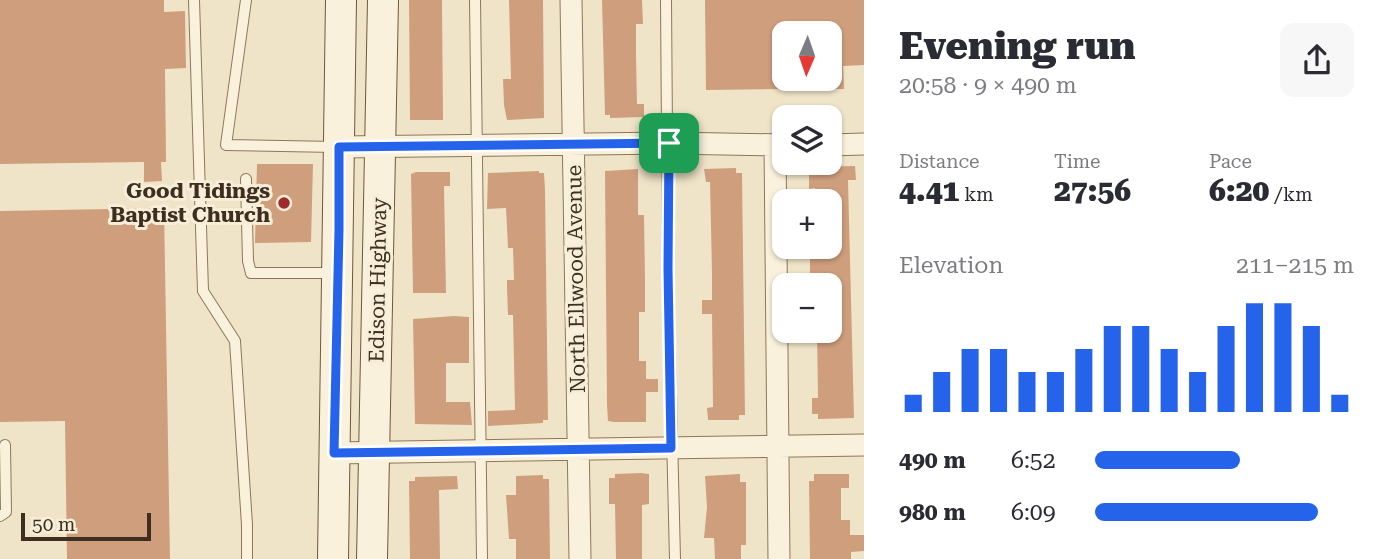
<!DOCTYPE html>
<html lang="en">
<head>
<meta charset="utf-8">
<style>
  :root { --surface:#fff; --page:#f7f7f7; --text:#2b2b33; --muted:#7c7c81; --accent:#2563eb }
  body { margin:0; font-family:"Roboto Serif",serif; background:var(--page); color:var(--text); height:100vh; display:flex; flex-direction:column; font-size:26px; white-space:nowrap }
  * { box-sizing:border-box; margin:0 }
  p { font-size:23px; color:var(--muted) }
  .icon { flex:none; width:38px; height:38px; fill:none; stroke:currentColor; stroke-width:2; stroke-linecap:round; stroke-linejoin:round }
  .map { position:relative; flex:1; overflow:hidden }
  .side { display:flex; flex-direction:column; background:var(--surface); width:525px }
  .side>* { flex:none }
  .needle { width:46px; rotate:182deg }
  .buttons { position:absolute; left:772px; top:21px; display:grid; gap:14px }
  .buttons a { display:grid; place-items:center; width:70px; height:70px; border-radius:14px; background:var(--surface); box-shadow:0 2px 5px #0004; font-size:35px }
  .scale { position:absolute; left:21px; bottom:18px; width:130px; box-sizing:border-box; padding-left:7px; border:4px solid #3d2e20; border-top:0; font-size:19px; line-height:24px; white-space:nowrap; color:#3d2e20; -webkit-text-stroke:5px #f7eed8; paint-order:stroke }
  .pin { position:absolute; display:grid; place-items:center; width:60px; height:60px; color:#fff; margin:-30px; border-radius:14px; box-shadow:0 4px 10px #0006 }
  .round { display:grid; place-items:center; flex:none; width:74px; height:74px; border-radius:14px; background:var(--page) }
  .overview { display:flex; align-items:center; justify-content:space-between; height:119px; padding:0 35px }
  h1 { font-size:38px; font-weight:800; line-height:52px }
  .stats { display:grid; grid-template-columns:repeat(3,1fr); gap:10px; height:119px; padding:7px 35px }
  .stats div { display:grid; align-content:center }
  .stats b { font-size:30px; font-weight:800 }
  .stats small { font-size:19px; font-weight:400 }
  .stats p { font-size:19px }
  .chart { height:196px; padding:14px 35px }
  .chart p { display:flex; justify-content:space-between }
  .chart svg { width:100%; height:126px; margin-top:7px; stroke:var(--accent); stroke-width:6 }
  ul { padding:0 35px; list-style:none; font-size:23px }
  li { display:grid; grid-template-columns:112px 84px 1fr; align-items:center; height:52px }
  li i { height:18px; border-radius:9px; background:var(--accent) }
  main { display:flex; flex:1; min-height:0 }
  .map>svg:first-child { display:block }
  .building { fill:#cf9f7d }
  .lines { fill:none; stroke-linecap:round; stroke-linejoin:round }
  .service-casing { stroke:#8d765c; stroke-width:12 }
  .minor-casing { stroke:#8d765c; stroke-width:23 }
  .secondary-casing { stroke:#6f573f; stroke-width:32 }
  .service { stroke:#faf1dc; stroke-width:10 }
  .minor { stroke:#faf1dc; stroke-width:21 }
  .secondary { stroke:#faf1dc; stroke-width:30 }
  .route-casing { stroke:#fff; stroke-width:14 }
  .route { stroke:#2563eb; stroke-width:9 }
  .poi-dot { fill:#9e2a2b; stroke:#f7eed8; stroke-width:2.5 }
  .labels { text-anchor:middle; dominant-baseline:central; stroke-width:6; stroke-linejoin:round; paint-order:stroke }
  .poi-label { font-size:21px; font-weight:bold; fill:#3d2e20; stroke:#f7eed8; text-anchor:end }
  .street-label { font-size:21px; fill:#3d2e20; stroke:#f7eed8 }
</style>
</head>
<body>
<main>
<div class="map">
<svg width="864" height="559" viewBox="0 0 864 559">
  <rect width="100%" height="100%" fill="#f0e4c8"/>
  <path class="building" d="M0,0H164V12L185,11L186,68L165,69L166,162H161L162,181L144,182V162L0,164Z
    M409,0H442L443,120H410Z
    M509,0H543L544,118L507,120L504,105L503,79H511Z
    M602,0H642L643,24H636V56L637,104H644V117L610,118V115H605Z
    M705,0H864V65L843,66L844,89H830V33H784V89L706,90Z
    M257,164H313L311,242L255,243Z
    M855,166L856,180H848L854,418L818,419V414H812V398H818L817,331H830V285H816V281H810V247H830V201H815V188L809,189V172H815V167Z
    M736,168V173H742L745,415H739V420H708L707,408L713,407L712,314H702V300H712V272L710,182H706L704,169Z
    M638,169V215H644L645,278V312H639V361H646V379H658V392H646V422H614L608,421L607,405L605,171Z
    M539,171V173H544L545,190L548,420H543V423L488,426V411L515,410L513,315H508L507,288V280H514L513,248H508L506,208L487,209L488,173Z
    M416,172H450V186H444L446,293H413L411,174Z
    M164,208L170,559H67L65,421L0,422V211Z
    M454,316L469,317V363H446V402H470L472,425L415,424L413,319Z
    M641,473L649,474V504L642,505V559H616L615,504H609V478H615V474Z
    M740,474V482H746V545H741V559H715L714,538H704L707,507L705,476Z
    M814,474H849V488H841V520H850V535H864V551L851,552V559H810L809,481H814Z
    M543,475V479H549L550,559H516V539H509L506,495H516V476Z
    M457,476L458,489L439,490L440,559H410L409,481H415V477Z"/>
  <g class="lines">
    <defs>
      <path id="service" d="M194,0L203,291L235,341L247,525V559
        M246,0L226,145L336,147
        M475,0L482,559
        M666,0L668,269L675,559
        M246,179L248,261L251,273H336
        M0,516L6,512L5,445"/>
      <path id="minor" d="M571,0L580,559
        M775,145L779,559
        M830,145L864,144
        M339,147L669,143L784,145
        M334,453L864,445"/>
      <path id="secondary" d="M333,559L341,0
        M372,559L383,0"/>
    </defs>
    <use href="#service" class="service-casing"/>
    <use href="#minor" class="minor-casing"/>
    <use href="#secondary" class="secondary-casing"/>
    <use href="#service" class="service"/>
    <use href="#minor" class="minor"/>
    <use href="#secondary" class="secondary"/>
  </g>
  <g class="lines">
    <defs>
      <path id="route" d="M669,143L668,269L671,448L334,453L339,230V147Z"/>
    </defs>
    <use href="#route" class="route-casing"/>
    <use href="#route" class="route"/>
  </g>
  <circle class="poi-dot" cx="284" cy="203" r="7"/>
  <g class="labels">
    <g class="poi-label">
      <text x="270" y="191">Good Tidings<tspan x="270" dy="24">Baptist Church</tspan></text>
    </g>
    <g class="street-label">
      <text transform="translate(576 279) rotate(-91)">North Ellwood Avenue</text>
      <text transform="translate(378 280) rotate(-89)">Edison Highway</text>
    </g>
  </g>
</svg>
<div class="buttons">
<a><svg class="needle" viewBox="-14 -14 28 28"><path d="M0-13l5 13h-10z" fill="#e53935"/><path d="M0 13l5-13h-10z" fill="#7c7c81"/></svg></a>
<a><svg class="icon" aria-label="layers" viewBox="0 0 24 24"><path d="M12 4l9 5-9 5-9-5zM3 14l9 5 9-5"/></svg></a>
<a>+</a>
<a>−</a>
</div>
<div class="scale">50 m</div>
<div class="pin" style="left:669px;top:143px;background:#1e9e55"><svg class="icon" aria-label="arrive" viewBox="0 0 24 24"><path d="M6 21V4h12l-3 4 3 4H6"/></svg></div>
</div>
<section class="side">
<div class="overview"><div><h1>Evening run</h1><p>20:58 · 9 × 490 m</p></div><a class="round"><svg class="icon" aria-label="share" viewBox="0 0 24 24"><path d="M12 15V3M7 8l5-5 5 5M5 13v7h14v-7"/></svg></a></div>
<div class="stats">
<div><p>Distance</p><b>4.41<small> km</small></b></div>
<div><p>Time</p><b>27:56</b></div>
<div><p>Pace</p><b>6:20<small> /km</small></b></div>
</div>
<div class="chart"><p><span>Elevation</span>211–215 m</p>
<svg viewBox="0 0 160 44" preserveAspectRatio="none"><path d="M5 44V38M15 44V30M25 44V22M35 44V22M45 44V30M55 44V30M65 44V22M75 44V14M85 44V14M95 44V22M105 44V30M115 44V14M125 44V6M135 44V6M145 44V14M155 44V38"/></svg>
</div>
<ul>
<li><b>490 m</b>6:52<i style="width:56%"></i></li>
<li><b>980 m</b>6:09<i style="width:86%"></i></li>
</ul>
</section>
</main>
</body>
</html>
